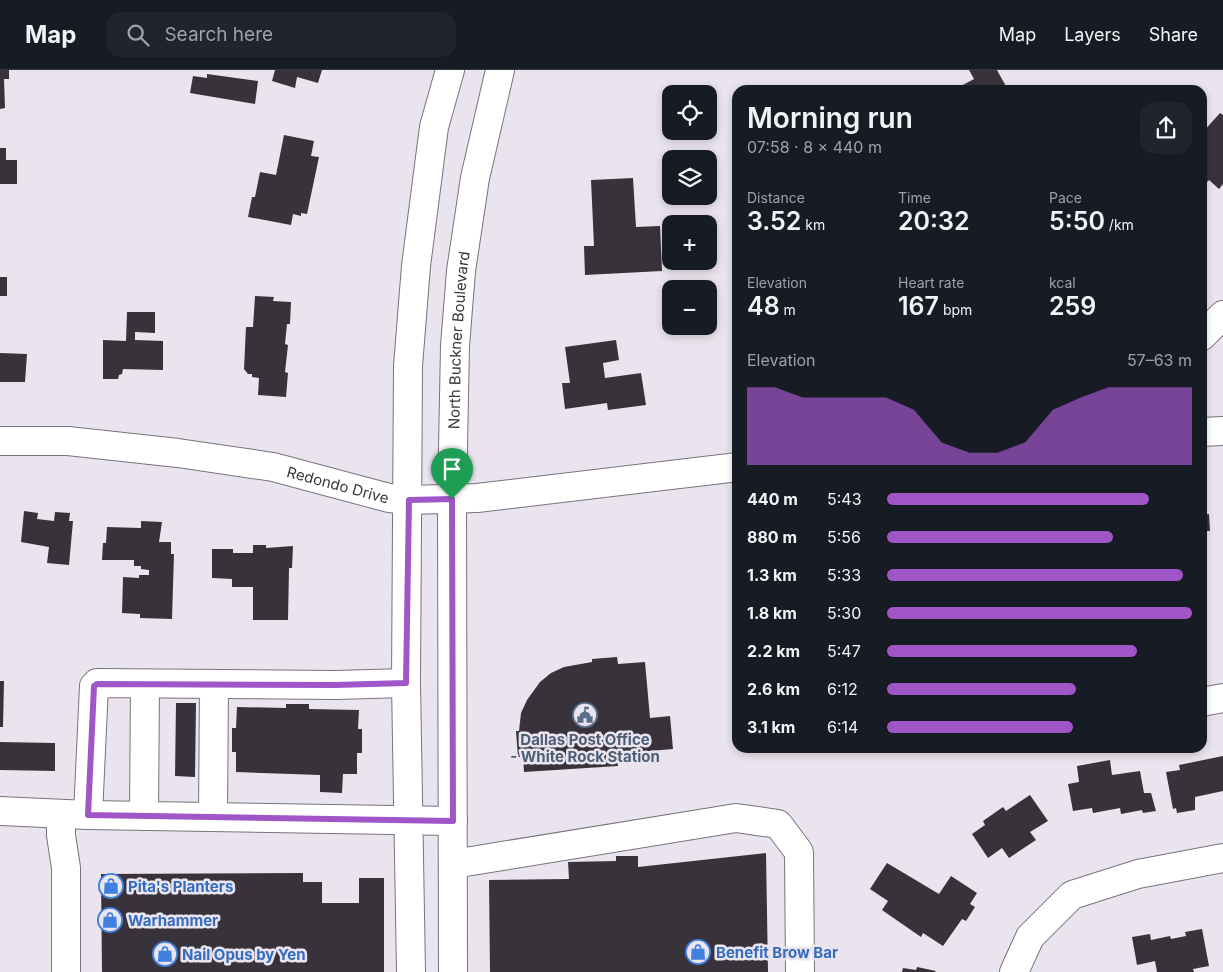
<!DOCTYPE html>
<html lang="en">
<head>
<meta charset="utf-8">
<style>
  :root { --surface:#171b24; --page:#20242c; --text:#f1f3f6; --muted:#9ea1a6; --line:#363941; --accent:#a156c8 }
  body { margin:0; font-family:Inter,sans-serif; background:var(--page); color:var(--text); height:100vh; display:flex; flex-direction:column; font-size:19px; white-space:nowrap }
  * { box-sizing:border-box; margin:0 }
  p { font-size:16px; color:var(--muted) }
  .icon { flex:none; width:28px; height:28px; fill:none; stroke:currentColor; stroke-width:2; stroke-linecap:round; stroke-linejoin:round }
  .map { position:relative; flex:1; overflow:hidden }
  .details { position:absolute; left:732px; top:15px; width:475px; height:668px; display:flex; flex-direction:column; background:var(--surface); border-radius:15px; box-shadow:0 2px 8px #0003 }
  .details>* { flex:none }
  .fabs { position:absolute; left:662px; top:15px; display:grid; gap:10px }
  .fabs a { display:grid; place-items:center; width:55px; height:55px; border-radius:10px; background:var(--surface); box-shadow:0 2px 8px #0003; font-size:25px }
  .pin { position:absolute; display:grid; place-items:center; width:42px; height:42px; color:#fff; margin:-51px -21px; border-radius:50% 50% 50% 0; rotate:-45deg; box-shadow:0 0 5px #0007 }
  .pin .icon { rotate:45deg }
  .round { display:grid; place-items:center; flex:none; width:52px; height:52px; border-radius:15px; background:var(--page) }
  .summary { display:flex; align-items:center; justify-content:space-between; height:85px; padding:0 15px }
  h1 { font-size:28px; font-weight:600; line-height:38px }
  .figures { display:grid; grid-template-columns:repeat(3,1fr); gap:8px; height:85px; padding:5px 15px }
  .figures div { display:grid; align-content:center }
  .figures b { font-size:25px; font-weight:600 }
  .figures small { font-size:14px; font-weight:400 }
  .figures p { font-size:14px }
  .chart { height:140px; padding:10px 15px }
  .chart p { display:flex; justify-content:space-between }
  .chart svg { width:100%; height:90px; margin-top:5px; fill:var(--accent); opacity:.7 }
  ul { padding:0 15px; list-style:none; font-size:16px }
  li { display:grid; grid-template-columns:80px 60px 1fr; align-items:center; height:38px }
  li i { height:12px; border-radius:6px; background:var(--accent) }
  header { display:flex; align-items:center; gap:30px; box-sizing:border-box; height:70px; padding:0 25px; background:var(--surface); border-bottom:1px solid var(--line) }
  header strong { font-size:24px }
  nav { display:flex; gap:28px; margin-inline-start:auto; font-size:18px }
  .search { width:350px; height:45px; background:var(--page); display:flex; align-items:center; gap:12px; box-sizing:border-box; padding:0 18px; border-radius:15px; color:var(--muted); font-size:19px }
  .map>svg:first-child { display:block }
  .building { fill:#38333b }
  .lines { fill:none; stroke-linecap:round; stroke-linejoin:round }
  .minor-casing { stroke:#78737c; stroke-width:30 }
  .major-casing { stroke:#78737c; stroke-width:30 }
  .minor { stroke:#fff; stroke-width:28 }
  .major { stroke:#fff; stroke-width:28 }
  .route-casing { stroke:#fff; stroke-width:10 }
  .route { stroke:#a156c8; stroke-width:6 }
  .labels { text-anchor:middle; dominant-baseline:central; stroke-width:5; stroke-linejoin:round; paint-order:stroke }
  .street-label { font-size:15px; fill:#38363a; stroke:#eae4ee }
  .service-label { font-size:15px; font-weight:bold; fill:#4e5e75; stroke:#eae4ee }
  .shop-label { font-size:15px; font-weight:bold; fill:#366cbe; stroke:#eae4ee; text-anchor:start }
</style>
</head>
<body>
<header>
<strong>Map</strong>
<div class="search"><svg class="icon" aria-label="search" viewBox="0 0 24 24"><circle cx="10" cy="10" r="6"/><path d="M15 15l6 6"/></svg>Search here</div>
<nav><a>Map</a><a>Layers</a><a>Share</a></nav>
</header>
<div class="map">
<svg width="1223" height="902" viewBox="0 0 1223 902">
  <rect width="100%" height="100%" fill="#eae4ee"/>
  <path class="building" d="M0,0H9V9H4L5,38L0,39Z
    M275,0H322L318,13L297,7L295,18L272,11Z
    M969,0H997L1008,20H964L961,16L974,9Z
    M207,4L258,11L255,34L190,23L193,6L207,8Z
    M1220,43L1223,45V114L1219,119L1209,110L1206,113L1202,111V63Z
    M284,65L314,71L311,86L319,87L307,144L301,143V146L293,144L291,155L248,147L252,127H255L260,102L276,105Z
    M0,78H6V90H17V114H0Z
    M633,108L636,157L660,156L662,201L585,205L584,176H594L591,110Z
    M0,207H7V226H0Z
    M255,226L274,227L273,231L291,232L290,254H287L285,274L288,275L285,302L288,303L286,327L258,325L259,308L252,307V304H248L244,299L246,257H253Z
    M127,242H155V263L135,262V270L163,271V300L123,299L122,304L119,305L118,309H103V270L126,271Z
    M616,270L619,290L603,293L605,308L641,303L646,335L608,340L607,333L565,339L562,313H570L565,277Z
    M0,283L27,284L25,312H0Z
    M24,441L38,443L37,449L54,451L55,442L70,443L69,451H73L69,495L47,493L49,477L21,472Z
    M1209,444L1210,461H1204L1205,502H1202V445Z
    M141,451L162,452L159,472H171V484H174L172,549L140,548V544L122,543L123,507L139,508V505H149V500L141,499V496H134V490H102L103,473H106L107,457L141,458Z
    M253,475H266V478L293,476L292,498H289L288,550H253V517H232V509L212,508V479H233V483H253Z
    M617,587L618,594L645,592L650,648L670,646L673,679L617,684L618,696L524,702L523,687H518L516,661H519L521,643L527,630L540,612L551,603L564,597L592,592V589Z
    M0,611H4L3,657H0Z
    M176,633H196L195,707L175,706Z
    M286,634H309V639L359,640L358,659H362V683H357V704H343L342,723L320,722V705L236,702V682H232V658H236L237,637L286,638Z
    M0,672L55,673V701L0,700Z
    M1223,686V721L1195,727V740L1177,743L1176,738L1173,739L1166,702L1180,700L1179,695Z
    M1110,690L1112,705L1140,701L1144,723H1151L1156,741L1143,743L1142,740L1121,744L1120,738L1093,743L1092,738L1073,741L1068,714L1079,712L1077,696Z
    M1030,725L1048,751L1030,762L1036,770L1009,788L1002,778L988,788L972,764L985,755L983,751L1003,737L1006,741Z
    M766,783L768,902H490L489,810L569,809L568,792L616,791V786H638V797Z
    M887,793L939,824L951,806L977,823L970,834L975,837L966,851L962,849L943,876L923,863L921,867L882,840L888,831L870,819Z
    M303,803V812H322V833H359V808H384V902H102L101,804Z
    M1202,859L1209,896L1193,899L1194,902H1157L1155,891L1137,895L1132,867L1150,864L1151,870L1170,866L1171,869L1186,866L1185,862Z
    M917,897L936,901L935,902H902L903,898L916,900Z"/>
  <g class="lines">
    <defs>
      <g id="minor">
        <path d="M1202,266L1223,245"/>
        <path d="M1202,362L1223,361"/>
        <path id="s1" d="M0,371H68L178,383L273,397L389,428L409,430L477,428L738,397"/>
        <path d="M1202,632L1223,628"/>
        <path d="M0,741L88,745L453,751"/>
        <path d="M61,744V765L66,798V902"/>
        <path d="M88,745L94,616L97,613L335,615L406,613"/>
        <path d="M144,746L145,614"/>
        <path d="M213,747L214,614"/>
        <path d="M453,794L736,748L778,754L799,782L800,902"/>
        <path d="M1014,902L1030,867L1072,825L1138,804L1223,788"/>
      </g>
      <g id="major">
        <path d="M411,902L406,613L408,296L416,196L434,57L450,0"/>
        <path id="s2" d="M453,902L452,429L455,276L461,201L475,108L500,0"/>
      </g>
    </defs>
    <use href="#minor" class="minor-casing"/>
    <use href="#major" class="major-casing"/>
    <use href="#minor" class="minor"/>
    <use href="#major" class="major"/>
  </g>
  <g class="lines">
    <defs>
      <path id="route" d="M452,429L453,751L88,745L94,616L97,614L335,615L406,613L409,430Z"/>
    </defs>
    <use href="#route" class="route-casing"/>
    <use href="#route" class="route"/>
  </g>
  <defs>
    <symbol id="civic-ring" viewBox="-11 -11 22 22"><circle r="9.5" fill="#eae4ee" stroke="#5c6f8a" stroke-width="1.5"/><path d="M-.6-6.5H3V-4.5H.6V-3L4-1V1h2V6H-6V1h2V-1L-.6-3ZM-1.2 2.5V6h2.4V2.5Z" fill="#5c6f8a"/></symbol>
    <symbol id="shop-ring" viewBox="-11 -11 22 22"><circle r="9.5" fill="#eae4ee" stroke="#3f7fe0" stroke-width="1.5"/><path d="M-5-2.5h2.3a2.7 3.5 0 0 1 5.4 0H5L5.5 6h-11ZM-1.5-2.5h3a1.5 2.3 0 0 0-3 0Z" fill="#3f7fe0"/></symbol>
  </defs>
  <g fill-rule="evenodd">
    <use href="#civic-ring" x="571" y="631" width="28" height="28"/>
    <use href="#shop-ring" x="97" y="802" width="28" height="28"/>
    <use href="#shop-ring" x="96" y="836" width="28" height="28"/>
    <use href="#shop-ring" x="684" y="868" width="28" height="28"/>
    <use href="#shop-ring" x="151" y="870" width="28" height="28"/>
  </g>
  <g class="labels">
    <g class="street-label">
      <text stroke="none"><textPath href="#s2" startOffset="632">North Buckner Boulevard</textPath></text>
      <text stroke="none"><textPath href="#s1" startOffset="342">Redondo Drive</textPath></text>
    </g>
    <g class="service-label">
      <text x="585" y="669">Dallas Post Office<tspan x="585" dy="17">- White Rock Station</tspan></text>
    </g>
    <g class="shop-label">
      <text x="128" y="816">Pita's Planters</text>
      <text x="128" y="850">Warhammer</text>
      <text x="716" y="882">Benefit Brow Bar</text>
      <text x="182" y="884">Nail Opus by Yen</text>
    </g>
  </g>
</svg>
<div class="fabs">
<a><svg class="icon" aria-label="locate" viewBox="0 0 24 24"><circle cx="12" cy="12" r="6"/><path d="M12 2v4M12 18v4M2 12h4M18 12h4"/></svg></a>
<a><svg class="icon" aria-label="layers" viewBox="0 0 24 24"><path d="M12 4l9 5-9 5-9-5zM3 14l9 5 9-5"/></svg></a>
<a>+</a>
<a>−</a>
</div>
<div class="pin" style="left:452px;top:429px;background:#1e9e55"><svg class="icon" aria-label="arrive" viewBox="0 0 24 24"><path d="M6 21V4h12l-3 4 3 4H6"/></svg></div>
<section class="details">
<div class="summary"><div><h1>Morning run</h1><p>07:58 · 8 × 440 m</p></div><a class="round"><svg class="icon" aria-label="share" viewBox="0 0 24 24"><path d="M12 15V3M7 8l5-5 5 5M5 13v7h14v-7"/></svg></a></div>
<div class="figures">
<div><p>Distance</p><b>3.52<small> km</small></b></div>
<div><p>Time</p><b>20:32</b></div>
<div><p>Pace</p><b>5:50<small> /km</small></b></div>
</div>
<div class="figures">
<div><p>Elevation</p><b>48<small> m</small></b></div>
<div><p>Heart rate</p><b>167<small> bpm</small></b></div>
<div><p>kcal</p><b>259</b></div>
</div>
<div class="chart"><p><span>Elevation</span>57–63 m</p>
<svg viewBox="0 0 160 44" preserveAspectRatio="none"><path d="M0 44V6L10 6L20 11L30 11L40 11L50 11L60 17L70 33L80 38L90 38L100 33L110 17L120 11L130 6L140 6L150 6L160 6V44z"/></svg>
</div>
<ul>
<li><b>440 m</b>5:43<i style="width:86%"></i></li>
<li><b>880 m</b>5:56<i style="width:74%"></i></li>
<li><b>1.3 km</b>5:33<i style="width:97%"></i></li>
<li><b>1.8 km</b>5:30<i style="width:100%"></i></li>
<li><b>2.2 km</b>5:47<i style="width:82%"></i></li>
<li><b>2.6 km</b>6:12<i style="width:62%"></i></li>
<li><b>3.1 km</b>6:14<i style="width:61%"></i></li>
</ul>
</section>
</div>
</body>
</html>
